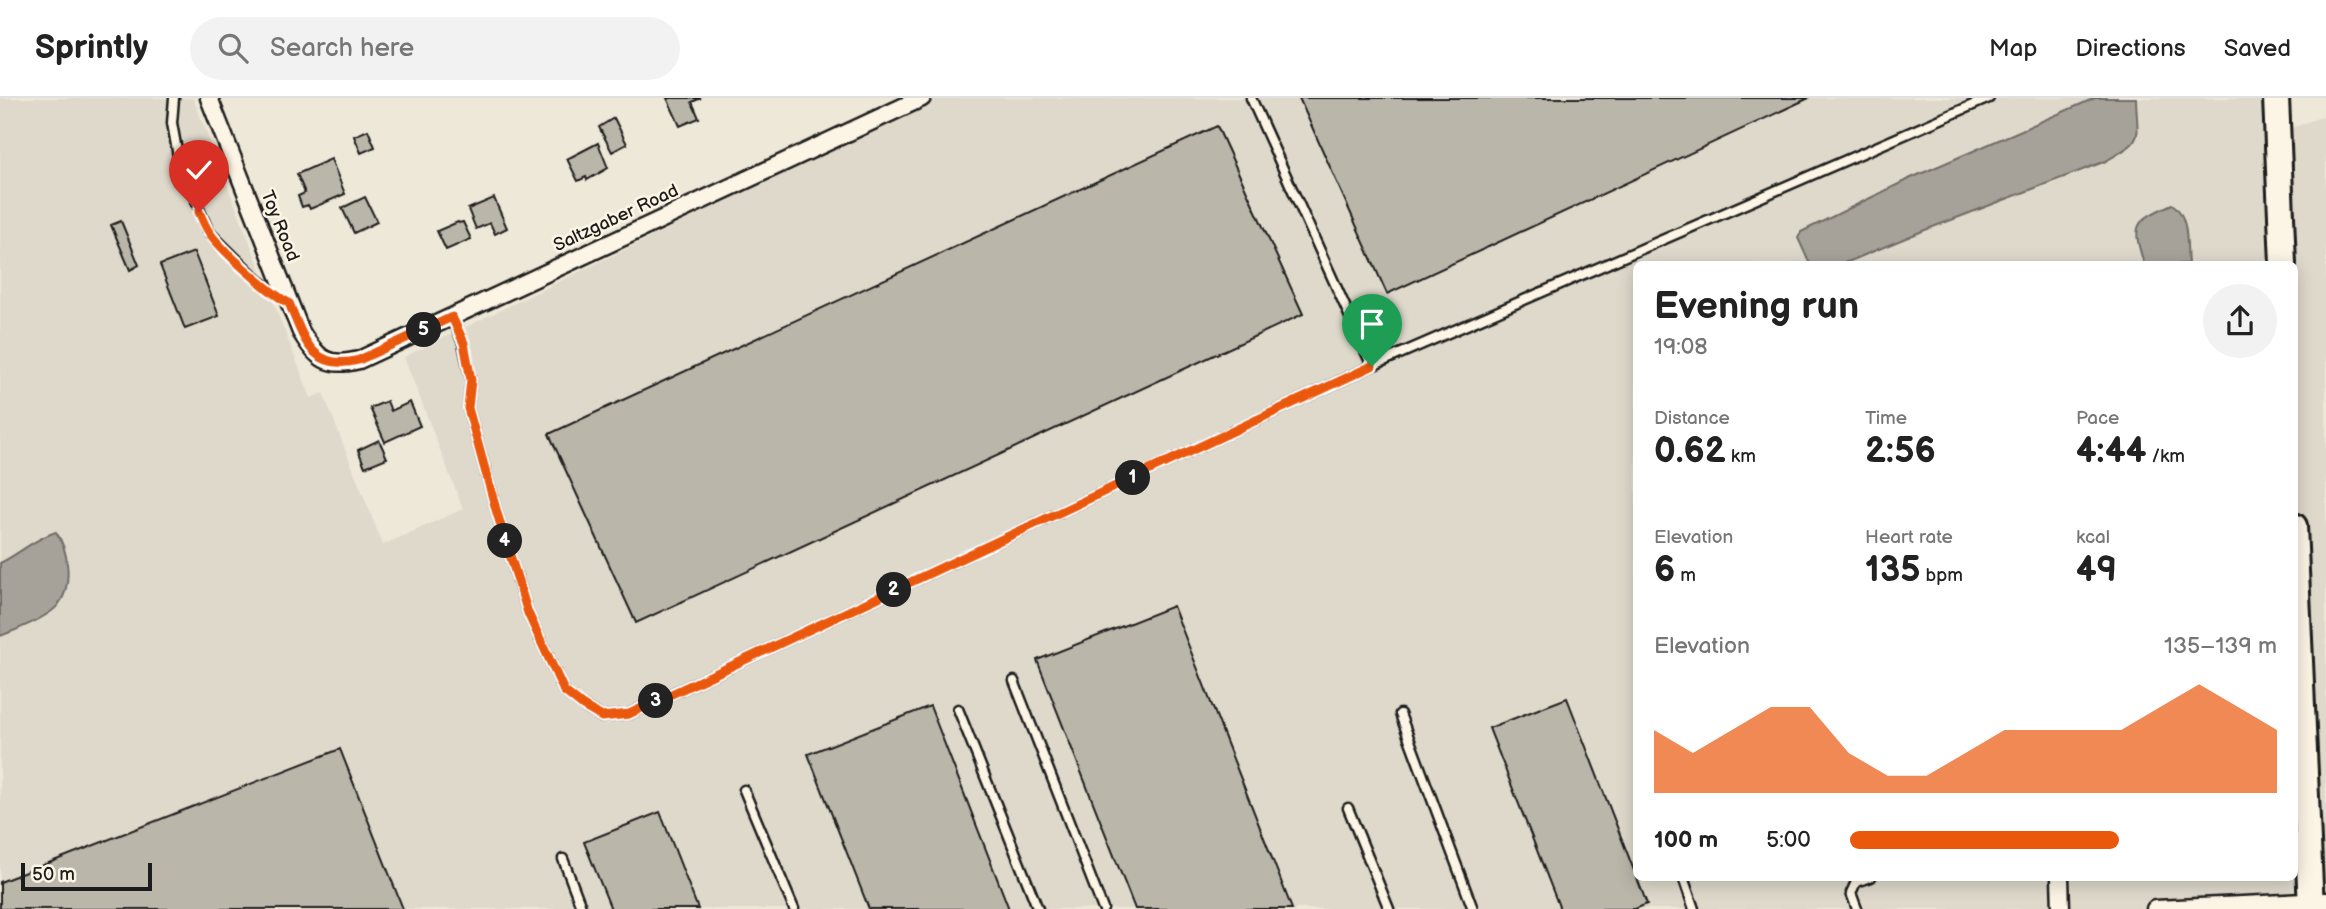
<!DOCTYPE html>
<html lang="en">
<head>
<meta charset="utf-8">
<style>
  :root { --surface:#fff; --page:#f2f2f2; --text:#222; --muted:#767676; --line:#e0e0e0; --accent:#ea580c }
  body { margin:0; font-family:"Balsamiq Sans",sans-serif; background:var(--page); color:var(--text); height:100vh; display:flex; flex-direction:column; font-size:26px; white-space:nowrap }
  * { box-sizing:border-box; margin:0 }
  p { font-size:23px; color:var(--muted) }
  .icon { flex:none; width:38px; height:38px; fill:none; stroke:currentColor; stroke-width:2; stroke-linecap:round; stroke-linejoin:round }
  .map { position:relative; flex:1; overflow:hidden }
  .drawer { position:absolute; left:1633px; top:163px; width:665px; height:620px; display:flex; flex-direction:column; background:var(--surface); border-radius:10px; box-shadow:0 4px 18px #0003 }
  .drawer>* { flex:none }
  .scale { position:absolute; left:21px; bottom:18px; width:131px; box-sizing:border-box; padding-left:7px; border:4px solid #1c1c1c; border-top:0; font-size:19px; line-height:24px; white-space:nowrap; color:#1c1c1c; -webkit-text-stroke:5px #fcf5e5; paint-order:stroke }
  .pin { position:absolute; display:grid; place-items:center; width:60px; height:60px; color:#fff; margin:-72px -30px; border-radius:50% 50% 50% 0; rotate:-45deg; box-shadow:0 0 7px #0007 }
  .pin .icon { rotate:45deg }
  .km { position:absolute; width:35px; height:35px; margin:-18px; border-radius:50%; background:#222; color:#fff; font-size:19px; line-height:35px; text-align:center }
  .round { display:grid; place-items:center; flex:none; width:74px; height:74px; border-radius:37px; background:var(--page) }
  .head { display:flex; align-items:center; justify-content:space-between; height:119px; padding:0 21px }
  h1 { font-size:38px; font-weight:700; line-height:52px }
  .figures { display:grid; grid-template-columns:repeat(3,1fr); gap:10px; height:119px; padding:7px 21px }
  .figures div { display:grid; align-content:center }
  .figures b { font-size:35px; font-weight:700 }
  .figures small { font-size:19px; font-weight:400 }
  .figures p { font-size:19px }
  .chart { height:196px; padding:14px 21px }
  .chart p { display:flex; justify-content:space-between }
  .chart svg { width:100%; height:126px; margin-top:7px; fill:var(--accent); opacity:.7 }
  ul { padding:0 21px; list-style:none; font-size:23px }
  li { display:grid; grid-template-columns:112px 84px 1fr; align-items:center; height:52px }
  li i { height:18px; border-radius:9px; background:var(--accent) }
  header { display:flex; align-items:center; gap:42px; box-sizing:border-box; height:98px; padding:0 35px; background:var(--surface); border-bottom:2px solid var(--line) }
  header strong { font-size:33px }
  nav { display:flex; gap:38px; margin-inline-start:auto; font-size:24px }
  .search { width:490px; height:63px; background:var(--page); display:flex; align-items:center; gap:18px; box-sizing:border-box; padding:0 24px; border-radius:38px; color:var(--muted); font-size:26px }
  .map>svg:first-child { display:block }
  .built { fill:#ded9cb; fill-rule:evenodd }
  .water { fill:#a7a299; stroke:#6f6c67; stroke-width:2 }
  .building { fill:#bab6aa; stroke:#1c1c1c; stroke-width:2 }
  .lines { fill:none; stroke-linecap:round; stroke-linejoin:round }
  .lane-casing { stroke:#1c1c1c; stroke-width:13 }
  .street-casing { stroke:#1c1c1c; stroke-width:21 }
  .primary-casing { stroke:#1c1c1c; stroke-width:30 }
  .lane { stroke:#fcf5e5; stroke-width:8 }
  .street { stroke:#fcf5e5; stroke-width:16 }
  .primary { stroke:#fcf5e5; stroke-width:24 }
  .route-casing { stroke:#fff; stroke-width:14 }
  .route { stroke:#ea580c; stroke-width:9 }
  .labels { text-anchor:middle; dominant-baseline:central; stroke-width:5; stroke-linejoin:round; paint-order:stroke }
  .street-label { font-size:18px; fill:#1c1c1c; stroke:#fcf5e5 }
</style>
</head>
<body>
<header>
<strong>Sprintly</strong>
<div class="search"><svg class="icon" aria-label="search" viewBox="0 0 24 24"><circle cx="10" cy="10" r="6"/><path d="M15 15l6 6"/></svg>Search here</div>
<nav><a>Map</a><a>Directions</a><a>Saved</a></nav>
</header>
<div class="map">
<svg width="2326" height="811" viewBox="0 0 2326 811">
  <rect width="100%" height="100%" fill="#eee8d9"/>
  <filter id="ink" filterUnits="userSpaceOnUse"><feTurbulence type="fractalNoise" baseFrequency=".0143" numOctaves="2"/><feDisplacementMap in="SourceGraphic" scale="14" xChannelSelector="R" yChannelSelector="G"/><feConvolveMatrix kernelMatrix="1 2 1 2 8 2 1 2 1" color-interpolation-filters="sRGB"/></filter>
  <g filter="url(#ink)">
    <path class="built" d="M0,0H193L311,300L323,295L383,447L463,411L404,259L937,0H2276L2278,35L2326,17V811H0ZM1636,166H2294V779H1636Z"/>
    <path class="water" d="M2095,0H2136C2137,43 2146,40 2106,63L1925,132L1850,163L1840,166H1812L1809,164L1798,140L1801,134L1911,80Z
      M2172,106C2190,118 2186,147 2188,166H2144C2132,126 2133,124 2172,106Z
      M56,434C69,452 73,489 58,507C49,519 14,533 0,538V465C19,456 35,440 56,434Z"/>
    <path class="building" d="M667,0H701L692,4L699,20L680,28Z
      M1299,0H1809L1387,196Z
      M614,20L627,46L612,54L599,29Z
      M1217,28L1303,216L636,525L549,336Z
      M368,32L375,49L361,55L354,38Z
      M598,45L608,70L587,82L586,79L578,83L567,61Z
      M331,61L345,96L310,111L308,107L302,109L298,98L305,95L297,76Z
      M365,99L377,124L354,135L342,110Z
      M494,100L507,130L495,136L490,125L476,131L468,111Z
      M121,123L139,167L130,172L111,127Z
      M458,124L459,125L463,124L471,141L446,152L437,133Z
      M194,154L219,218L185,231L160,167Z
      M387,303L391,313L410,304L420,328L385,344L370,310Z
      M379,342L387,360L365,369L358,352Z
      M1173,508L1292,811H1135L1037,562Z
      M1567,600L1647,806L1635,811H1560L1489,630Z
      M930,608L1009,811H869L808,656Z
      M340,651L403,811H0V784Z
      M660,714L698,811H611L584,744Z"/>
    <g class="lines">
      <defs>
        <path id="lane" d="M174,0L172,25L179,64L209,134L257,181L287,203
          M452,219L463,245L471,282L468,310L497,415L528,515L564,593L583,608L602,619L629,616L1372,268L1251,0
          M1372,268L1989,0
          M1014,583L1103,811
          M958,611L1038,811
          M1400,616L1473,811
          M744,692L794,811
          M1348,710L1389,811
          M563,761L582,811
          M1683,779L1694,811
          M1857,811L1851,795L1856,784L1871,779"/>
        <path id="street" d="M209,0L301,234C318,261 327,270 359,262L922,0
          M2060,779L2061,811
          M2155,811L2326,803"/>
        <path id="primary" d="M2276,0L2283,166
          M2294,428L2311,811"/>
      </defs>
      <use href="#lane" class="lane-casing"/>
      <use href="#street" class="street-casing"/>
      <use href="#primary" class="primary-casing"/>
      <use href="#lane" class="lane"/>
      <use href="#street" class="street"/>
      <use href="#primary" class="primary"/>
    </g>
  </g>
  <g class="lines" filter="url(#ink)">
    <defs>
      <path id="route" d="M199,114C202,120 205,128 209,134C220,151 272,197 289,205C304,241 312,274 359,262L452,219L464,245L471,282L468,310L497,415L528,515L564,593L583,608L602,619L629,616L1372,268"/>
    </defs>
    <use href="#route" class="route-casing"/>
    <use href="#route" class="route"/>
  </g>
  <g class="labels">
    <g class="street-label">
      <text transform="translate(616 120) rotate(-25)">Saltzgaber Road</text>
      <text transform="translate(280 128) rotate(68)">Toy Road</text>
    </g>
  </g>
</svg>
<div class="scale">50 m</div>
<div class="pin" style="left:1372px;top:268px;background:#1e9e55"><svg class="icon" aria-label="arrive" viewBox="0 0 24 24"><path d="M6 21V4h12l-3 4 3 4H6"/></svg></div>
<div class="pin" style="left:199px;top:114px;background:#d93025"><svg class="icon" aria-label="check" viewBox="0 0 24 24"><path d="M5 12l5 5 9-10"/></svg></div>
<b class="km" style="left:1133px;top:380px">1</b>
<b class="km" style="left:894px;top:492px">2</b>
<b class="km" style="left:656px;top:603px">3</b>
<b class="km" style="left:505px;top:443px">4</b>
<b class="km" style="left:424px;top:232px">5</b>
<section class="drawer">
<div class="head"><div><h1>Evening run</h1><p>19:08</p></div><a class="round"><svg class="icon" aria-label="share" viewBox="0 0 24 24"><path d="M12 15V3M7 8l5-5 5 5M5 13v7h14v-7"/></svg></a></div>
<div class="figures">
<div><p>Distance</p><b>0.62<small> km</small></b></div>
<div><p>Time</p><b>2:56</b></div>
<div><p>Pace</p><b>4:44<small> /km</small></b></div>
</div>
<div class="figures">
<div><p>Elevation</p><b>6<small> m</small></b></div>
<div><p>Heart rate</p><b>135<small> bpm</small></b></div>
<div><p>kcal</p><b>49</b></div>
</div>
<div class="chart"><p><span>Elevation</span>135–139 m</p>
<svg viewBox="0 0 160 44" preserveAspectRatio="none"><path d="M0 44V22L10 30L20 22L30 14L40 14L50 30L60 38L70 38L80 30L90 22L100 22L110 22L120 22L130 14L140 6L150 14L160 22V44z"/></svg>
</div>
<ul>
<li><b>100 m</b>5:00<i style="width:63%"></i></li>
</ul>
</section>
</div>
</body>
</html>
